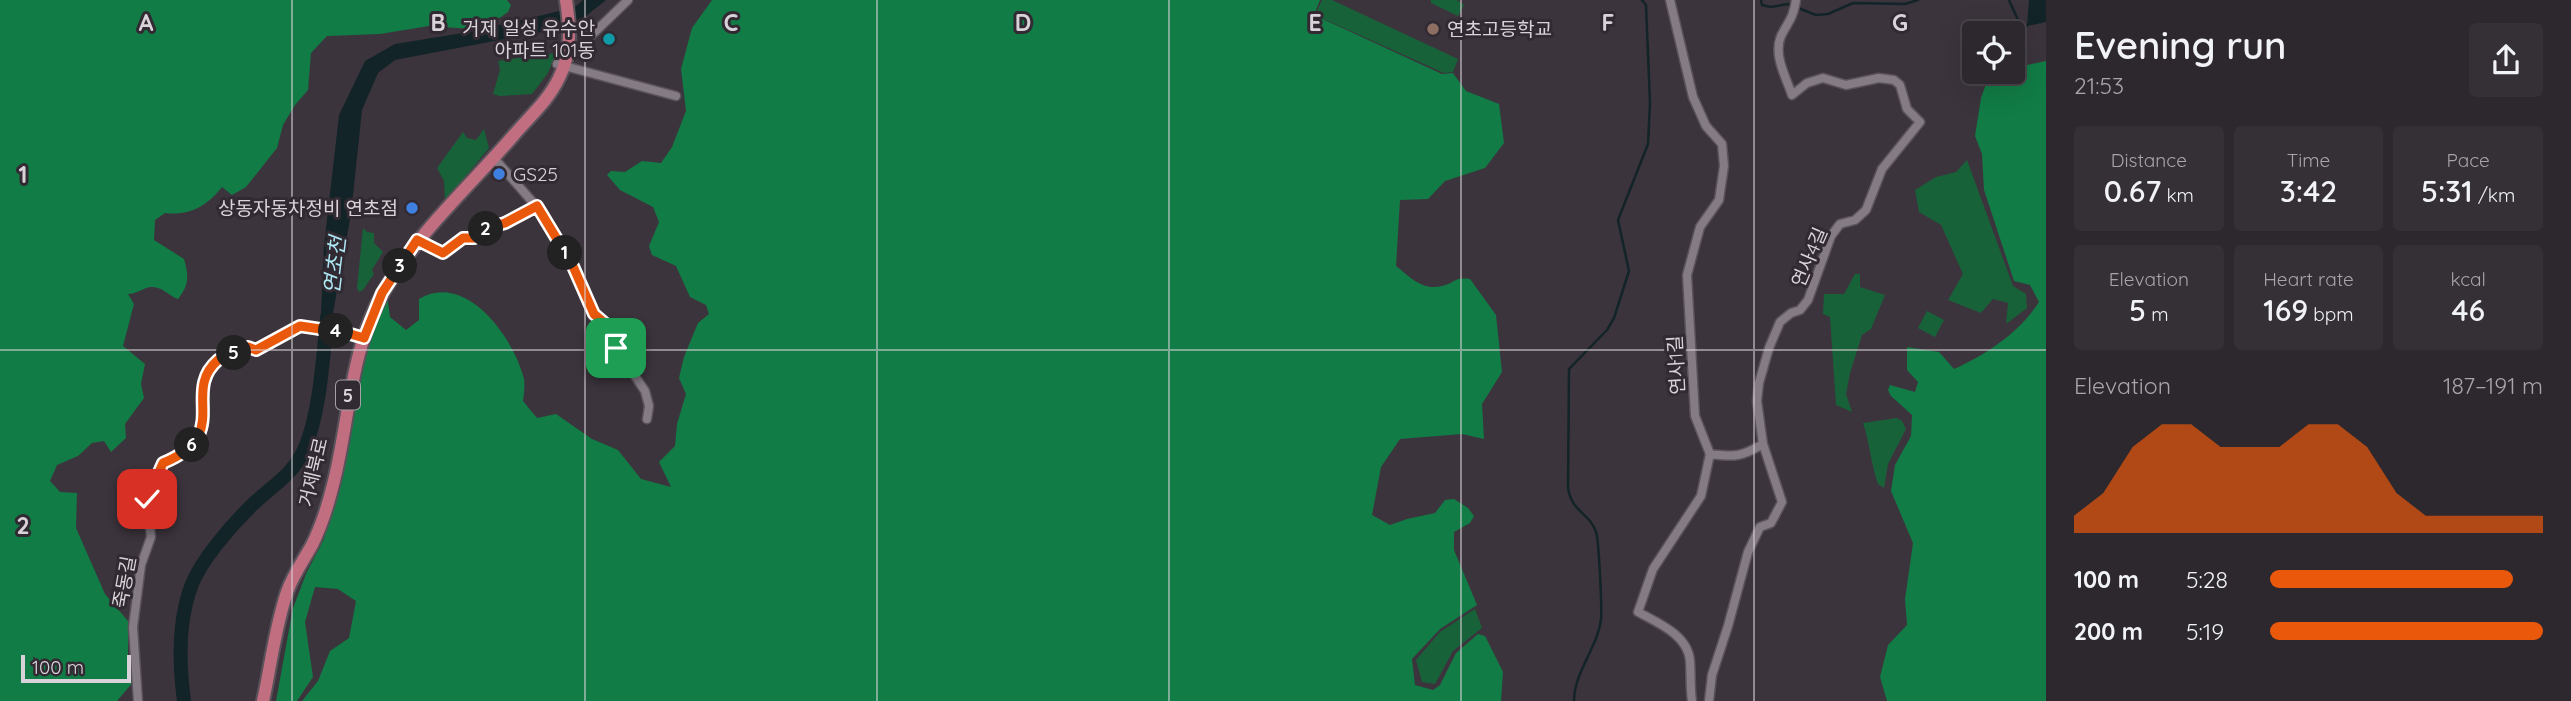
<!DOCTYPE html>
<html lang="en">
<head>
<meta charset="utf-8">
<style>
  :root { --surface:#2d272e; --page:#352f36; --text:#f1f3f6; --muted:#a7a5aa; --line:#48444a; --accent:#ea580c }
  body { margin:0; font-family:Quicksand,"Noto Sans KR",sans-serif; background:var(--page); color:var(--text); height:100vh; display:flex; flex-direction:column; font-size:26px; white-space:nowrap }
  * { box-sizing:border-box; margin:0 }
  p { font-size:23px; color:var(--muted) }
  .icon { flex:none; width:38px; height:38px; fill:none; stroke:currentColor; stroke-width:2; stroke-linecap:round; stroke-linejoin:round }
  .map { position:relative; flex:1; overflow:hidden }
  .side { display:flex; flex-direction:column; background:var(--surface); width:525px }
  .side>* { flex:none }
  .fabs { position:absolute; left:1962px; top:21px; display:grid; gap:14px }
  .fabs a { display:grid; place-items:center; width:63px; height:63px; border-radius:7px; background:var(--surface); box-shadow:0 7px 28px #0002,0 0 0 2px var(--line); font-size:35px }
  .scale { position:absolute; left:21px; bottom:18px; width:110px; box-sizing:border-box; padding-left:7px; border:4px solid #d9d3d9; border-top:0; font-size:19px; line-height:24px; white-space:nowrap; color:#d9d3d9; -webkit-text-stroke:5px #322a32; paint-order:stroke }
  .pin { position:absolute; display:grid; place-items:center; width:60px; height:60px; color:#fff; margin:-30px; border-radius:14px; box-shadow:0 4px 10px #0006 }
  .km { position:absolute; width:35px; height:35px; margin:-18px; border-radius:50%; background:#222; color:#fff; font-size:19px; line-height:35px; text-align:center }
  .round { display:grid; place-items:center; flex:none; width:74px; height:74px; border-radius:7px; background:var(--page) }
  .head { display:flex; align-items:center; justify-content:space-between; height:119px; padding:0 28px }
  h1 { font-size:38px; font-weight:600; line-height:52px }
  .stats { display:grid; grid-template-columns:repeat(3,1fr); gap:10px; height:119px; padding:7px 28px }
  .stats div { display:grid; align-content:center; border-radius:7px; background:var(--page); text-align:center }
  .stats b { font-size:30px; font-weight:600 }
  .stats small { font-size:19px; font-weight:400 }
  .stats p { font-size:19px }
  .chart { height:196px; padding:14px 28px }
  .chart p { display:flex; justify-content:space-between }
  .chart svg { width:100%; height:126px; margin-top:7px; fill:var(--accent); opacity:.7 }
  ul { padding:0 28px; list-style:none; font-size:23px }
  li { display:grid; grid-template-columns:112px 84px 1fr; align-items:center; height:52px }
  li i { height:18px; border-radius:9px; background:var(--accent) }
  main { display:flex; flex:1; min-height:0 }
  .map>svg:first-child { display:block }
  .green { fill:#186239 }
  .forest { fill:#117c45 }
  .water { fill:#122428 }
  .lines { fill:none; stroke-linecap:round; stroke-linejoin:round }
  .stream { stroke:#122428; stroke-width:2.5 }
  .river { stroke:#122428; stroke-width:14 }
  .minor-casing { stroke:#5a525a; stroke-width:11 }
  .primary-casing { stroke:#5a525a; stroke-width:16 }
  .minor { stroke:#857b85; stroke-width:8 }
  .primary { stroke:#c26e81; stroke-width:12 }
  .route-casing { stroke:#fff; stroke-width:14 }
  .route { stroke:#ea580c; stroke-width:9 }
  .grid { fill:none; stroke:#d9d3d9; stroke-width:2; stroke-opacity:0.55 }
  .education-dot { fill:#8d6e63; stroke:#322a32; stroke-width:2.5 }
  .culture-dot { fill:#0f9aa8; stroke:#322a32; stroke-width:2.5 }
  .shop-dot { fill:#3f7fe0; stroke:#322a32; stroke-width:2.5 }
  .labels { text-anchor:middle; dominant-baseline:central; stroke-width:6; stroke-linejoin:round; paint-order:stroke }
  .shield { fill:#322a32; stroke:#a7a0a7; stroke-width:2 }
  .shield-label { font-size:18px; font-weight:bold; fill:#d9d3d9 }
  .poi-label { font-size:19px; fill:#d9d3d9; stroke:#322a32; text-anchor:end }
  .street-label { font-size:19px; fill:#d9d3d9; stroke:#322a32 }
  .water-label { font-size:21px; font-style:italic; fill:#aee8f5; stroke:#322a32 }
  .grid-label { font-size:23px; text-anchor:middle; font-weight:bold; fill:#d9d3d9; stroke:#322a32; stroke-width:6; stroke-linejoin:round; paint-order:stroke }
</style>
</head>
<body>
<main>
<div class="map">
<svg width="2046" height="701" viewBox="0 0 2046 701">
  <rect width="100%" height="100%" fill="#3c343d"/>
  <path class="green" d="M1322,0H1332L1458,59L1453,72L1444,73L1315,15Z
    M1431,0H1457L1464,5L1458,16L1431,3Z
    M556,53L548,73L532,94L500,96L493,94L500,70L498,61Z
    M484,129L489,148L445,201L444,181L437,168L463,132L467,138L476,140Z
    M1967,160L2013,286L2026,294L2027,308L2006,324L2008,303L1993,299L1981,313L1948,300L1963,274L1941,225L1919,212L1915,190L1936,177L1956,172Z
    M363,228L367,232L374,233V243L383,252L372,270L374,274L363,290L359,292L357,288Z
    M1855,274H1860V287L1885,295L1871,329L1862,335L1850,373L1846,394L1852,412L1836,405L1830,317L1823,314L1824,294H1844Z
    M1927,311L1944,320L1935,337L1918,328Z
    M1897,418L1902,421L1906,429L1888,464L1884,488L1878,484C1871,464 1870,444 1863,423Z
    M1475,609L1482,628L1453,651L1435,684L1422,682L1416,660L1440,632Z"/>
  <path class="forest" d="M0,0H507L511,5L508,12L501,17L471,29L429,26L380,34L327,36L311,53L308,90L295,105L283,125L277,148L246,187L232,195L222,187C207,206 190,216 165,213L155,220L154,240L184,259C189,276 189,285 178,299C169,296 162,286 151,287C142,288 137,294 128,294L134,304L123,346L145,364L141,384L144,398L125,424L126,438L111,452L104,441L92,443L78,456L57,465L50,481L60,492L77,493L76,528L105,594L128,621V659L134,674V681L117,701H0Z
    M712,0H1320L1314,15L1442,74L1453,73L1466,91L1499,104L1504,143L1485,168L1445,181L1428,199L1400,200L1396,266C1410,277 1422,291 1442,286C1456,283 1453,277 1470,279L1496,315L1502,372L1482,404L1484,439L1462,434L1400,439L1381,467L1372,515L1390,525L1407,519L1435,513L1445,500L1454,499L1468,508L1474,516L1470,523L1454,532V550L1477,605L1440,629L1412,659L1415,685L1433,690L1440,685L1456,653L1478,634L1485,636L1503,672L1501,701H302L318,681L330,651L349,638L356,601L338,589L315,587L305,622L313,677L297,701H276L293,608L306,574L324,539L334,501L353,375L387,295L390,317L406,330L419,320V299C466,271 514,338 524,379C525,386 524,394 523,401L537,418L556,414L592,439L618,450L641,479L671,487L659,462L675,446L677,424L686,394L679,378L684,357L698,323L709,314L706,305L690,297L676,266L652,255L649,246L659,222L653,207L620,190L607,175L611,171L625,172L642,161L661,163L672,147L686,111L681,69L692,28Z
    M2046,61V701H1887L1880,677L1888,645L1907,625L1905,599L1913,543L1891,491L1895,465L1911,436L1912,415L1891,396L1888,390L1890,385L1915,392L1918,382L1907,370V347L1939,352L1954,369C1987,354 2019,333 2039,302L2030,285L2014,281L1984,190L1982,154L1975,136L1981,98L1990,73L2012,72L2013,68Z"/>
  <path class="water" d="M583,0H606L586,16L557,29L395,60L378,73L362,110L351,214L329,335L320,334L324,245L339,115L365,61L395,44L469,32L543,15L575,7Z
    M2029,0H2046V22L2027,26Z"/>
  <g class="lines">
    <path class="stream" d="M1761,0L1762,5L1771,7L1788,4L1816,15L1828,14L1853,3L1905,4L1918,0
      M2009,0L2018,20L2027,26
      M1574,701C1574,672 1598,647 1601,619C1602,609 1599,541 1596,532C1590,513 1572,513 1568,488L1569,369L1607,330L1614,318L1629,271L1618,220L1648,144L1650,103L1646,5L1642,0"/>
    <path class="river" d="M184,701C179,664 178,620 192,584C202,559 231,526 250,507C270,487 292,476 304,450C320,414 323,357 327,318"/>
    <defs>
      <path id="minor" d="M1670,0L1693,97L1706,126L1722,144L1724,166L1719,200L1700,227L1687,275L1695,416L1710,454L1701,496L1653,569L1638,612C1658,623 1688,635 1690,661C1691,675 1690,687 1692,701
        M566,55L574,52L628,0
        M557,64L676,96
        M494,158L537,207L572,264L595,314L614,331L616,348L645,391L649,406L647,419
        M417,240L443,252L463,238H474L488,228L505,223L537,207
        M1710,454C1735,457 1741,457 1763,444
        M138,701L133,627L141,565L151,537L147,499L163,463C234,434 180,393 218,360C225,354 240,351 248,347L256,350L300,326L347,333L364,339
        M1709,701L1712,675L1728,626L1748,552L1760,527L1771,523L1782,502L1763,444L1757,401L1759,383L1769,348L1780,322L1791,313L1800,310L1808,300L1831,236L1840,224L1855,220L1866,210L1882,169L1920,122L1907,109L1900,85L1894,80L1879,78L1846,85L1823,78L1807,83L1792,95C1786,77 1773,55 1781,36C1789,20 1793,19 1796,0"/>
      <path id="primary" d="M263,701C271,665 275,627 287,592C293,575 303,561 312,545C321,527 328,505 333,485C350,420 349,352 384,291C418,232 469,187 513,136C529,117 548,101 559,78C572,53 570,26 566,0"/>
    </defs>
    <use href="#minor" class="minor-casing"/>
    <use href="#primary" class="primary-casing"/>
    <use href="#minor" class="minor"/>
    <use href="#primary" class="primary"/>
  </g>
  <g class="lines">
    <defs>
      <path id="route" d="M147,499L163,463C234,434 180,393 218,360C225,354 240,351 248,347L256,350L300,326L347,333L364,338L382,293L417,240L443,253L463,238H474L488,228L505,223L537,206L572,264L594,314L614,331L616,348"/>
    </defs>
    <use href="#route" class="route-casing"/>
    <use href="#route" class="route"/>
  </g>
  <path class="grid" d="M292,0V701M585,0V701M877,0V701M1169,0V701M1461,0V701M1754,0V701M0,350H2046"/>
  <circle class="education-dot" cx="1433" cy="29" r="7"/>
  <circle class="culture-dot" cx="609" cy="39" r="7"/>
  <g class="shop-dot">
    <circle cx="499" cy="174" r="7"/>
    <circle cx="412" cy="208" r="7"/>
  </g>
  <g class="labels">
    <rect class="shield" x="336" y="380.5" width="24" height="29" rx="5"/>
    <g class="shield-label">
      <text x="348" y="395">5</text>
    </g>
    <g class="poi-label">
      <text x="595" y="28">거제 일성 유수안<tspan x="595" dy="22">아파트 101동</tspan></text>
      <text x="1447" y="29" text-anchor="start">연초고등학교</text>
      <text x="513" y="174" text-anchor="start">GS25</text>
      <text x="398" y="208">상동자동차정비 연초점</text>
    </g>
    <g class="street-label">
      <text transform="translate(1809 257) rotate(-67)">연사4길</text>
      <text transform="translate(1676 365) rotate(-93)">연사1길</text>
      <text transform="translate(313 472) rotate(-77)">거제북로</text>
      <text transform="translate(124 582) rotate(-80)">죽동길</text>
    </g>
    <g class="water-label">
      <text transform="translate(334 265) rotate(-83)">연초천</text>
    </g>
  </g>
  <g class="grid-label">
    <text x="146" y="31">A</text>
    <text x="438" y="31">B</text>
    <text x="731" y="31">C</text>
    <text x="1023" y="31">D</text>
    <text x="1315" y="31">E</text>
    <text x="1608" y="31">F</text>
    <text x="1900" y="31">G</text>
    <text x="23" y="183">1</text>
    <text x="23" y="534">2</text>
  </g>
</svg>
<div class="fabs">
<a><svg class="icon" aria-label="locate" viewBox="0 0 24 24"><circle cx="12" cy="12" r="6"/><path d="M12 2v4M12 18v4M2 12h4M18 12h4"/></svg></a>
</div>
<div class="scale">100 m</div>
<div class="pin" style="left:616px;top:348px;background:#1e9e55"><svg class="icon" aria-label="arrive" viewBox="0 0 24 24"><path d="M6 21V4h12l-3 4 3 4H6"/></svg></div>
<div class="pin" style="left:147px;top:499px;background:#d93025"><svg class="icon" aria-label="check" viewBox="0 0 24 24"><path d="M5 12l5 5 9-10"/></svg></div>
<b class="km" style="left:565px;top:253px">1</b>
<b class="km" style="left:486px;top:229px">2</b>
<b class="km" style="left:400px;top:266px">3</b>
<b class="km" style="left:336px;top:331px">4</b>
<b class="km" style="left:234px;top:353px">5</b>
<b class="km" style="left:192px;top:445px">6</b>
</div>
<section class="side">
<div class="head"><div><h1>Evening run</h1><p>21:53</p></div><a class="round"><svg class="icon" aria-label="share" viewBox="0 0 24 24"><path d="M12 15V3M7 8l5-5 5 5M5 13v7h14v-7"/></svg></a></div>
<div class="stats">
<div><p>Distance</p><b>0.67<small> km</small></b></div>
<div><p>Time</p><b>3:42</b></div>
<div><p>Pace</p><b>5:31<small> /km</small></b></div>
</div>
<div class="stats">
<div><p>Elevation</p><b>5<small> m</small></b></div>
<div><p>Heart rate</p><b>169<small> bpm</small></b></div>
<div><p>kcal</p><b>46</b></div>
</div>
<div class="chart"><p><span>Elevation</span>187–191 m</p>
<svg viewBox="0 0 160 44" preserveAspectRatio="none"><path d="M0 44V38L10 30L20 14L30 6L40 6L50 14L60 14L70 14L80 6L90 6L100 14L110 30L120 38L130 38L140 38L150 38L160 38V44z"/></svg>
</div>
<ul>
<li><b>100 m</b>5:28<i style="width:89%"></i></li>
<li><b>200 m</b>5:19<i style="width:100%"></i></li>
</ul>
</section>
</main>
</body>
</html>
